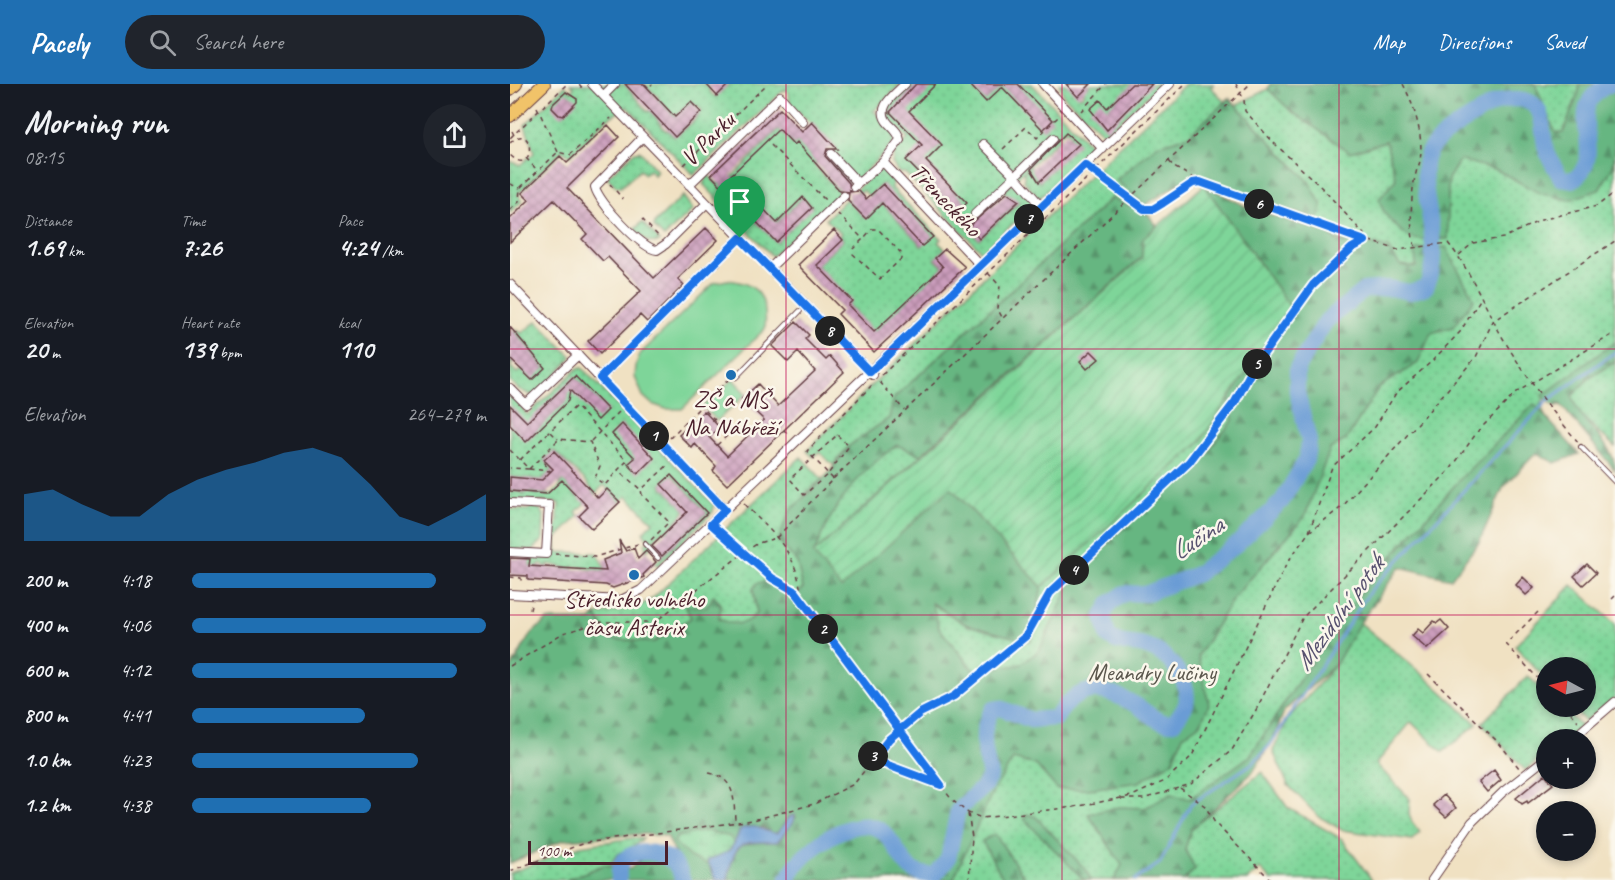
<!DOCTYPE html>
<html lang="en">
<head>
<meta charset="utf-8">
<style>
  :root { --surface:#171b24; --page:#20242c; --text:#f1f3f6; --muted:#9ea1a6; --accent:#1f6fb2 }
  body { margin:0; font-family:Caveat,sans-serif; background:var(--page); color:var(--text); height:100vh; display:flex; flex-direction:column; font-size:22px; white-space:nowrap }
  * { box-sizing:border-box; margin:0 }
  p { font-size:20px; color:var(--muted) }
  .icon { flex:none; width:33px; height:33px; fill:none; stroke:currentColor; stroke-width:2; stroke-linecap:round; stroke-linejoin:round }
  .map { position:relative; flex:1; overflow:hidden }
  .details { display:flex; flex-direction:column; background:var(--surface); width:510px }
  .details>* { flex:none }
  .needle { width:39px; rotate:277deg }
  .buttons { position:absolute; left:1026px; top:573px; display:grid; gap:12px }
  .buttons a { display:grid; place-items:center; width:60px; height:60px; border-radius:50%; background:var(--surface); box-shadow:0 3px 9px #0003; font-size:30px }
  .scale { position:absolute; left:18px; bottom:15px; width:140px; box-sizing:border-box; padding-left:6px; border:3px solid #4a1f2b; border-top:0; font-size:16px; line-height:21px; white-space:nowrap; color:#4a1f2b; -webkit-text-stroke:4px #fbf7ec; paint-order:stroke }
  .pin { position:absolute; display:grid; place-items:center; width:51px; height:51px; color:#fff; margin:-62px -26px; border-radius:50% 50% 50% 0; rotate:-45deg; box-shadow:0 0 6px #0007 }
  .pin .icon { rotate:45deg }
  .km { position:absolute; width:30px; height:30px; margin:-15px; border-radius:50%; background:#222; color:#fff; font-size:16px; line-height:30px; text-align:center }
  .round { display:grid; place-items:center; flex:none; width:63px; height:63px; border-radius:32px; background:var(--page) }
  .overview { display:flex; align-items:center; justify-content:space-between; height:102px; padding:0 24px }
  h1 { font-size:33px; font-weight:600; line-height:45px }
  .metrics { display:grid; grid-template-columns:repeat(3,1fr); gap:9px; height:102px; padding:6px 24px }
  .metrics div { display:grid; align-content:center }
  .metrics b { font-size:26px; font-weight:600 }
  .metrics small { font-size:16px; font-weight:400 }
  .metrics p { font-size:16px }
  .chart { height:168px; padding:12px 24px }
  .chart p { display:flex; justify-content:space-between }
  .chart svg { width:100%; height:108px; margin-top:6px; fill:var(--accent); opacity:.7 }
  ul { padding:0 24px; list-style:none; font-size:20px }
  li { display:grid; grid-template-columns:96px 72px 1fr; align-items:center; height:45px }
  li i { height:15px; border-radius:8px; background:var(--accent) }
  header { display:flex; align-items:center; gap:36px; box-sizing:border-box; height:84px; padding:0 30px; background:var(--accent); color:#fff }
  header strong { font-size:28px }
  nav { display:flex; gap:33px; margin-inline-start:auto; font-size:21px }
  .search { width:420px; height:54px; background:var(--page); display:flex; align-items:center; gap:15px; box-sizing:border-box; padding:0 21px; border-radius:33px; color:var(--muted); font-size:22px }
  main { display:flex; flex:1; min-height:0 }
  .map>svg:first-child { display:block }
  .grass { fill:url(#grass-dots); stroke:#647a62; stroke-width:1.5 }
  .forest { fill:url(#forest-firs); stroke:#586a56; stroke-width:1.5 }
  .wetland { fill:url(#wetland-marsh); stroke:#647a62; stroke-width:1.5 }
  .garden { fill:url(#garden-furrows); stroke:#647a62; stroke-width:1.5 }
  .pitch { fill:#7ed599; stroke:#647a62; stroke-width:1.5 }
  .water { fill:#6b9cd5; stroke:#5a5e80; stroke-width:1.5 }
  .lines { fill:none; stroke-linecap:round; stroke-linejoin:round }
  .stream { stroke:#6b9cd5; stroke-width:3 }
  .river { stroke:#6b9cd5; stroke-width:16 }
  .building { fill:url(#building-cross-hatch) }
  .lane-casing { stroke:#633c42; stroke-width:6 }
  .street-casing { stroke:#633c42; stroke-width:10 }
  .primary-casing { stroke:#633c42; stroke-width:14 }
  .path { stroke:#633c42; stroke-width:1.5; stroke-dasharray:4.5 4.5; stroke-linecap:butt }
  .lane { stroke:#fff; stroke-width:4 }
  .street { stroke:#fff; stroke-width:8 }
  .primary { stroke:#f1c369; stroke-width:12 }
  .route-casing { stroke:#fff; stroke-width:12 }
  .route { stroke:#1a73e8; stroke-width:8 }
  .grid { fill:none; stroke:#c2185b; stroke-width:1.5; stroke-opacity:0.55 }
  .poi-dot { fill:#1f6fb2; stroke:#fbf7ec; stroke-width:2 }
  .labels { text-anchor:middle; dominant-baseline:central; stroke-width:5; stroke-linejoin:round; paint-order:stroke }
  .street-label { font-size:24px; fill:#4a1f2b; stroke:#fbf7ec }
  .poi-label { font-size:24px; fill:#4a1f2b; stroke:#fbf7ec }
  .park-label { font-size:24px; fill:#5a564c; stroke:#fbf7ec }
  .water-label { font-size:26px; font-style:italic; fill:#57516f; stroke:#fbf7ec }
</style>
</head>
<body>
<header>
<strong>Pacely</strong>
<div class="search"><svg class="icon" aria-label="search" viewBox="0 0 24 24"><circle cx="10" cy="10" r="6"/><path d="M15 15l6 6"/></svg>Search here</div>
<nav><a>Map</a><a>Directions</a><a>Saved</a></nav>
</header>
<main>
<section class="details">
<div class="overview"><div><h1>Morning run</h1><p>08:15</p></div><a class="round"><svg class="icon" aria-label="share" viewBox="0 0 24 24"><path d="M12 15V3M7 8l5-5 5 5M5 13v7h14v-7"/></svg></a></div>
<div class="metrics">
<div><p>Distance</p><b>1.69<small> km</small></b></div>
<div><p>Time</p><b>7:26</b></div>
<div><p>Pace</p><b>4:24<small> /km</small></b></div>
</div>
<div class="metrics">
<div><p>Elevation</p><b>20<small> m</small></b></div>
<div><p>Heart rate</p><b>139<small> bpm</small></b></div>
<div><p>kcal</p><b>110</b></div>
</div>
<div class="chart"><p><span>Elevation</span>264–279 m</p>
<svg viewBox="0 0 160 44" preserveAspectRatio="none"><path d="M0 44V25L10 23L20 29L30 34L40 34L50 25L60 19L70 15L80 12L90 8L100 6L110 10L120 21L130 34L140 38L150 32L160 25V44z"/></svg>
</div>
<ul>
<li><b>200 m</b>4:18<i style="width:83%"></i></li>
<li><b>400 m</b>4:06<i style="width:100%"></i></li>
<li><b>600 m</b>4:12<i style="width:90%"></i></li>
<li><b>800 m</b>4:41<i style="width:59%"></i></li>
<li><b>1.0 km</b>4:23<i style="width:77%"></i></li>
<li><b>1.2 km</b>4:38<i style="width:61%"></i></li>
</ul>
</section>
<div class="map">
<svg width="1105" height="796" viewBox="0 0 1105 796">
  <defs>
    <pattern id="grass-dots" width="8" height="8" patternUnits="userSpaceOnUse" patternTransform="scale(1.5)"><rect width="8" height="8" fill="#7ed599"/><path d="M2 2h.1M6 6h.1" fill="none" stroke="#6eb684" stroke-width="1.8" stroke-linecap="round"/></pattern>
    <pattern id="forest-firs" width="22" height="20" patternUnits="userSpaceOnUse" patternTransform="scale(1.5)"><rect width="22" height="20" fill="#66b681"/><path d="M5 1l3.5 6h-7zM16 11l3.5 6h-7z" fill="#56936a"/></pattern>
    <pattern id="wetland-marsh" width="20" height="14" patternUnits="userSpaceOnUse" patternTransform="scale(1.5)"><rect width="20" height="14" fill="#7ed599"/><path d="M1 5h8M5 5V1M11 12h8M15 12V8" fill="none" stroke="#6eb684"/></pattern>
    <pattern id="garden-furrows" width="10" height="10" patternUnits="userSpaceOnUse" patternTransform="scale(1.5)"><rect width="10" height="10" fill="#7ed599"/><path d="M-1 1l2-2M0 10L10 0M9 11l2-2" fill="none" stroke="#6eb684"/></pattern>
    <pattern id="building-cross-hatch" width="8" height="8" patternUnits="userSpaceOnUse" patternTransform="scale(1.5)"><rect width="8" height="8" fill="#cc9ebd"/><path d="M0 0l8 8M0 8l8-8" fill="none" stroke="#a8809a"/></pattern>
  </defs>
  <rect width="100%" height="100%" fill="#fbf7ec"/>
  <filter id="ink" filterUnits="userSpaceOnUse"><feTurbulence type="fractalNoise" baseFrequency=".0167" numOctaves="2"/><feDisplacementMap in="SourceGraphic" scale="12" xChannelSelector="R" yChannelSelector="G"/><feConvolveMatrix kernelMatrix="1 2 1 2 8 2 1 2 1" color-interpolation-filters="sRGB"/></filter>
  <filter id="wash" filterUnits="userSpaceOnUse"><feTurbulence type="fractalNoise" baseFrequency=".008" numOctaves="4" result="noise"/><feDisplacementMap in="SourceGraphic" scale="24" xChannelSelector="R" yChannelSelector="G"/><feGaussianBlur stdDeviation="1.35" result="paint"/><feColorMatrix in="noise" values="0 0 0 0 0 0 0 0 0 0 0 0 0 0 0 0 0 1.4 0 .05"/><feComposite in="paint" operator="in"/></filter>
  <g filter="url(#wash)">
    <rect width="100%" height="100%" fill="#f0e1c2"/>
    <path class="grass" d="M60,0H114L138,28L140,26L156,47L158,46L164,53L183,38L192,26L181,18L165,33L147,15L149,13L133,0H200L199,7L205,13L219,0H391L364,27L384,49L385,58L342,101L319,76L327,64L280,20L279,9L275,5L184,91L117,23L97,35L60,72L52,67L8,110L12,117L0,129V77L10,81L24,69L15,41L55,2L61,7L64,4Z
      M399,0H522L583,64L529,115L514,97V88L520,82L529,98L568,59L559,52L561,50L556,45L549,52L550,54L487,112L488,114L466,135L464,134L455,142L469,155L509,118L493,107L501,100L509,101L526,119L472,168L395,89H389L382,79L384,69L398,55L378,34V20Z
      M549,0H556L571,13L574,10L575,0H650L595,51L554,12Z
      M675,0H704L701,3L718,21L682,54L606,96L635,121L632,128L601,114L379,334L339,362L323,381L309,368L303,373L297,367L367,296Z
      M827,0H1105V265L1035,312L1031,321L1035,332L954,408L846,534L774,627L763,655L617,796H235L485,584L463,586L429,544L421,519L457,541L689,359L780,223L868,162C840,156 823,164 808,135L812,122L799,98L726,21L758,5L781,27L840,68L859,62Z
      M269,45L284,61L289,56L308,76L304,81L332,111L310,132L304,133L262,172L193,100L198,91L207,100L209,99L266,158L302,123L292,114L266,139L222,93Z
      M130,67L147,87L144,91L139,86L134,90L130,86L111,103H107L97,93L125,68Z
      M370,85L378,87L384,93L382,104L431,155L428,158L435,165L425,175L433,183L364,249L338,221L341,217L307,181L333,156L329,152L331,149L316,135L336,115L355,134L372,119L412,162L422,152L372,100L359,112L353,106L350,109L346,105Z
      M173,112L183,126L154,153L144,143L145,139Z
      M132,138L150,157C138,162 133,154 125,145Z
      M27,237L62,273L25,313L8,305L0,297V276L3,279L0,282L7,289L11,286L14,288L35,284L5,248L7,246L12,249Z
      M1105,278V363L1067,328L1062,312L1078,295Z
      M68,284H72L204,421L203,428L148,482L145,479L197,429L163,391L151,401L176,426L157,448L154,446L144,456L146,459L136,467L135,460L139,456L133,448L143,438L117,412L110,418L94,401L85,410L76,397L44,367L34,376L43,385L32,396L0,393V306L17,331Z
      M387,361L411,371L303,470C320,425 348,388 387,361Z
      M291,373L312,395L294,411L287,478L293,504L286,512L280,511L275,504L243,506L247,529C231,550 211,538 197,523L176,522L181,534L144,558L100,555L86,531L127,523L142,515Z
      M52,396L66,410V413L68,412L75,419L66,428L69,432L47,454L46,468L87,469L96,487L63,482L62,485L38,480V483L29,480V483L19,482L20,473L38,474L40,450L47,443L49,419L0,416V407L13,408V411L16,408L41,411L51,402L48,399H51Z
      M22,423L30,425L34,431L33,456L23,466L3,465L0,463V425L18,426Z
      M1062,501L1105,540V613L1075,637L1061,623L1076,622V584H1036V596L1005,562Z
      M848,537L918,595L967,640L933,668L901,638L866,680L900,715C898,731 898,735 910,748L902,756L832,746L808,732L778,701L763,667L778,635L826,580Z
      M1018,592L1036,610V622L1050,623L1072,643L1055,655L1036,656V670L1015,686L972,639Z
      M752,688L778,724L832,755L862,796H761L750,785L737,796H674L685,785L675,765L681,745Z
      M123,754H133C123,767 106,764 100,782L94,781L56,796H0V789L70,762Z"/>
    <path class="forest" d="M760,0H1025L1045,48L1053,49L1069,7V0H1105V69L1103,83L1089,106L1059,116L1029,109L987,86L950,76L938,95V155C911,157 902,160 883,139C875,131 872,126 869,115L886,95L876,57L840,68L781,27L758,5Z
      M719,14L799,98L812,122L808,135L747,118L684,90L635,121L606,96L648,61L678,52Z
      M694,101L741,125L815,148L829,158L846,157L878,164L890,181L906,183L905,166L936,163L964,215L943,243L921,249L908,279L869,303L836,356L820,365L795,432L722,516L688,572L699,620L691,639L673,652L663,677L629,698L579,705H547L526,681L503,675L482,709L443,796H218C223,754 232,759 267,758L286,733L280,732L267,749H262L252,743L227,752L225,762L200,785L206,796H56L94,781L120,785L135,772L152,777L162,784L169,778L157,752L132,750L53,756L0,779V586L20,551L37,536H81L86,531L100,555L144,558L181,534L175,521L197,523L204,511L211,522L209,535C223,541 235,543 247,529L243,505L247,499L262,497L286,512L293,504L287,478L268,456L280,427L318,390L339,362L379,334L384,314L602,114L637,129L647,142L633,155L632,173L411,371L387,361C348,388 320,425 304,470L331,503L441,404L532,503L521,558L457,541L422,519L429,544L463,586L509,581L529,567L564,492L645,414L687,380L723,336L719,314L780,223Z
      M1105,258V278L1078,295L1062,312C1068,339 1105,358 1105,386L1050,320L1045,323L1032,312Z
      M1024,320L1069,370L1045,379L1026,369L993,404L969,458L941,495L890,483L849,540L826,580L774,627L763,655L743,688L681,746L675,765L685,785L674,796H604L612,781L578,730L609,723L635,724L661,710L679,715L740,672L826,540L861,496L952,393Z
      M517,730L526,733L576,786L581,796H574L514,735Z
      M485,750L516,796H494L472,757Z"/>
    <path class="wetland" d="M196,747L220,753L225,762L214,771L198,776L197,780L180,773L164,758L168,752Z"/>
    <path class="garden" d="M694,101L780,223L689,359L532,503L441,404L331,504L303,470L632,174L633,155Z"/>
    <path class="pitch" d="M217,196C249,199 258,214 255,245L172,325H156L142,320L133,312L125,293L126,282L130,270L204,199Z
      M223,295L236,310L207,337L193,322Z"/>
    <path class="water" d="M285,731L284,738L267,758C230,758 225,755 218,796H206L197,776C220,768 222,768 230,745C251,738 251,749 267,749L281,732Z"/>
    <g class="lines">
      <path class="stream" d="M625,796L650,779L681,720L743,679L760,661L860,507L1037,317L1105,268"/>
      <path class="river" d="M109,796C109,792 108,786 110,782C119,761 157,766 167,783C170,786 171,792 173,796
        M277,796C281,791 283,784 287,780C305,759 354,723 378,753C394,773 394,792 425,791L438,775L448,726L474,702L480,692C475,667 468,647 483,625L490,624L521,636L546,634C568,598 592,602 626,621C639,629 647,640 663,639C667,634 674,626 676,620C681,597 658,569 637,563C623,558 610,562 598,552L593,532L600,519L615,509L635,510L687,490L728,459L772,417L796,376L799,357L787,308V284L816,237L854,206L879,204L900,208L916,203C937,161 903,98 919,67C928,51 962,33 978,23C988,16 997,15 1008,15C1038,17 1030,45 1036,65C1039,75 1046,85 1051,94L1063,96C1101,69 1048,22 1101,0"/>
    </g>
    <g id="blocks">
      <path class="building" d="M115,0H134L165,33L181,18L191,28L165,53Z
        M196,0H219L207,12Z
        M406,0H426L399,27L432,61L416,77L457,119L447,128L396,76L412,61L380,28Z
        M459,0H508L543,36L533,46L492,3L476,18Z
        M556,0H581L568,13Z
        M622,0H642L597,46L580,25L590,16L597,24Z
        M56,8L67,15V18L53,32L49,31L42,24L43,20Z
        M270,25L292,48L302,38L327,65H317L315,72L339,99L340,108L349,107L356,115L373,100L423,153L412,162L372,119L356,135L338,117L339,108L330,107L287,58L284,61L269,45L221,91L267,139L293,113L302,124L266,158L201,91Z
        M98,41L109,53L57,104L144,194L196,144L208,156L168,195L174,201L137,238L130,231L90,270L78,257L131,207L98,173L93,177L72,155L77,150L44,116L0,158V135L19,116L12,109L50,72L57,79Z
        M556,49L569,60L529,98L521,85Z
        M497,109L509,117L469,155L459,142Z
        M324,146L333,156L307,181L342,217L338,221L364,248L433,183L425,174L435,165L455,183L364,268L328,230L332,226L288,181Z
        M286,238L299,251L295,255L316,276L320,272L334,288L217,401L203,387L206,382L185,360L182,364L169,351L194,327L210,344L199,353L217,372L254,336L232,315L248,300L268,322L305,287L288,268L278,278L262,262Z
        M0,243L35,284L22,296L0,275Z
        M581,267L589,275L577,285L570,277Z
        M65,292L98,326L88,336L60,306L58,317L16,358L0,341V321L17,338Z
        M112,340L144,374L128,390L118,380L125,374L102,350Z
        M44,367L88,414L97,405L110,418L82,445L69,432L78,423L52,396L37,410L0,407V393L32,396L43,385L34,376Z
        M161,391L197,429L152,472L142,462L177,428L151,400Z
        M109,456L116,467L124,464L128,475L136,467L146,478L133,491L134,493L103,504L96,501L18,496V492L0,491V474L20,475L19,482L96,487L93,476L111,469Z
        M1077,480L1086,489L1073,501L1064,492Z
        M1013,493L1024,504L1016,511L1006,501Z
        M931,536L939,545L917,565L902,552L908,545L913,549L924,537L927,539Z
        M984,686L991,696L977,708L969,698Z
        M1035,690L1043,700L1018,719L1017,717L1012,720L1006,714Z
        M934,711L946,724L936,733L923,721Z"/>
    </g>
  </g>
  <g filter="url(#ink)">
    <use href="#blocks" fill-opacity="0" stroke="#633c42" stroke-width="1.5"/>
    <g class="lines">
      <defs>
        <path id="lane" d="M226,293L290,227
          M1071,363L1105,398
          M135,460L148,474"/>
        <path id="street" d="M82,0L363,291
          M533,0L593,65
          M94,11L105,0
          M133,53L85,103C89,119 132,165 147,166L156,160L196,120
          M473,60L505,92L543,55
          M321,70L348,99
          M373,78L471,182
          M179,101L270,12L293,38
          M344,103L373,78L390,56C389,49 384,45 379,40C364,24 384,11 395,0
          M465,130L505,92L532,123
          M260,184L334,112
          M0,200L215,426
          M90,294L230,154
          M0,304L16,320L68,271
          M0,419L39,421L36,470L0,468
          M0,510L111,516L131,506L660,0
          M1061,656L1105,618
          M922,796L962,738L993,708L1036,674"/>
        <path id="primary" d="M0,5L6,0
          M0,32L34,0"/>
      </defs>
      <use href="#lane" class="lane-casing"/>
      <use href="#street" class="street-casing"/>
      <use href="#primary" class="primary-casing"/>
      <path class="path" d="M69,0L74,6
        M135,0L139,4L142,0
        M726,0L734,16L735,27L764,59L814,106L861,158
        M893,0C904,21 914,52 910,76C910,80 907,84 906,89C901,107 899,145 905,162
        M27,23L48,68
        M571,27L596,0
        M2,47L5,53
        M0,54L57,0
        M0,59C26,33 26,97 0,71
        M261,61L317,118
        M493,65L516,43L527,54L549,32
        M16,74L27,86
        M659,77L664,83L689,97
        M174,81L257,0
        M584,87L634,125H643L653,119L683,99L690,97L776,130L888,166L938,159C962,188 975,224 994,256C1016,293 1040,325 1068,358
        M0,100L10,104
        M100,100L113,115
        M0,126L9,118L10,104L48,68L60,71L101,34
        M328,130L353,155L343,165V170L370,195L391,175V169L368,145H362L353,155
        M132,135L149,153
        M949,171L963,159L993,154L1031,136L1087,122L1105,108
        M478,189L490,202L487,224L493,235
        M372,291L675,0
        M370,298L394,326
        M274,346L280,352
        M41,348L48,355
        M327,351L339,362L318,390L294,411L280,395Z
        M160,354L190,323
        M81,357L109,328
        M207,361L219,350L191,322L219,295
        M0,366L19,385L0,384
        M10,376L66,322L117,377L108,386L131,406
        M19,385L49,355L80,358L90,382L85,394L95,401L108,386
        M19,385L40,387L31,375
        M323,395L297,367L362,301
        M234,420C260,447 284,464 290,503L285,507
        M208,447L263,494L284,507L442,716L458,729L472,734L564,723L622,712L655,697L682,672L777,479L799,448L822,383L865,343L886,309L921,278L950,248L971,214
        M799,448L833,422L909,338L966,273L983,237L1105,157
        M141,456L159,438L132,411L131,406L158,381
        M45,470L85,473L128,460
        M0,493L11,494V498
        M1102,515L1105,512
        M20,526L21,521
        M1028,528L996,560L1036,603
        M0,582L53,549L92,538H145L232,470L248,459L266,454L323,395L740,0
        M918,590L989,659L1009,684
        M1055,622L1068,637
        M361,679L375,680L430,701
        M199,689C226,694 224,716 225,738
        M670,704L695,722L705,739L761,796
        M611,715H633L681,700L722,666L746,626L793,533L940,386L968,347L1007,308L1105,249
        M458,730L462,753L459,796
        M0,787L74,759L243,736L304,720L344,700L379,655L410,629L444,612L516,552L540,509L679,378C705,348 721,320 741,287C753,268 769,251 783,232C803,204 823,174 855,157"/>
      <use href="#lane" class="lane"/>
      <use href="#street" class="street"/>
      <use href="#primary" class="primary"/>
    </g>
  </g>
  <g class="lines" filter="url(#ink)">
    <defs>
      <path id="route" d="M230,154L90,294L215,426L201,440L262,494L285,507L431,701L375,680L360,679L379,655L410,629L444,612L516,552L540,509L679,378L725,318L742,286L803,201L842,164L855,157L690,98L683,99L653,119L643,125H634L575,81L360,288L230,154"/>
    </defs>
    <use href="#route" class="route-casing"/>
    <use href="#route" class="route"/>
  </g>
  <path class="grid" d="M276,0V796M552,0V796M829,0V796M0,265H1105M0,531H1105"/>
  <g class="poi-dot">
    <circle cx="221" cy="291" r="6"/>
    <circle cx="124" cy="491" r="6"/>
  </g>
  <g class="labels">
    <g class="street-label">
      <text transform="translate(198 55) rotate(-45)">V Parku</text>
      <text transform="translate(436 116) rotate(46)">Třeneckého</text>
    </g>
    <g class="poi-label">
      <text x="221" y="315">ZŠ a MŠ<tspan x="221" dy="28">Na Nábřeží</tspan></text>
      <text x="124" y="515">Středisko volného<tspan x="124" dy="28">času Asterix</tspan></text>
    </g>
    <g class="park-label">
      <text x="642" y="588">Meandry Lučiny</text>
    </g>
    <g class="water-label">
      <text transform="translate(687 454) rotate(-33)">Lučina</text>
      <text transform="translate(829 529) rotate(-54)">Mezidolní potok</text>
    </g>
  </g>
</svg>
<div class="buttons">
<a><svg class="needle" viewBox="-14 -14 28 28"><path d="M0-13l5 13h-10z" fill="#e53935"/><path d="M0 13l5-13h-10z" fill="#9ea1a6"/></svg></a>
<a>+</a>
<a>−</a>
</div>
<div class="scale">100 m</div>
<div class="pin" style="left:230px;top:154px;background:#1e9e55"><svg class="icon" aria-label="arrive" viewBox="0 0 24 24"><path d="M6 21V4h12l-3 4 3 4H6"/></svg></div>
<b class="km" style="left:144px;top:352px">1</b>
<b class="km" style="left:313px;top:545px">2</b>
<b class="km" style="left:363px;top:672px">3</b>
<b class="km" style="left:564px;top:486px">4</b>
<b class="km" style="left:747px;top:280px">5</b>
<b class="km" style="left:749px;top:120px">6</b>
<b class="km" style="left:519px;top:135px">7</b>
<b class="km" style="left:320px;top:247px">8</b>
</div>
</main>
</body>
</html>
